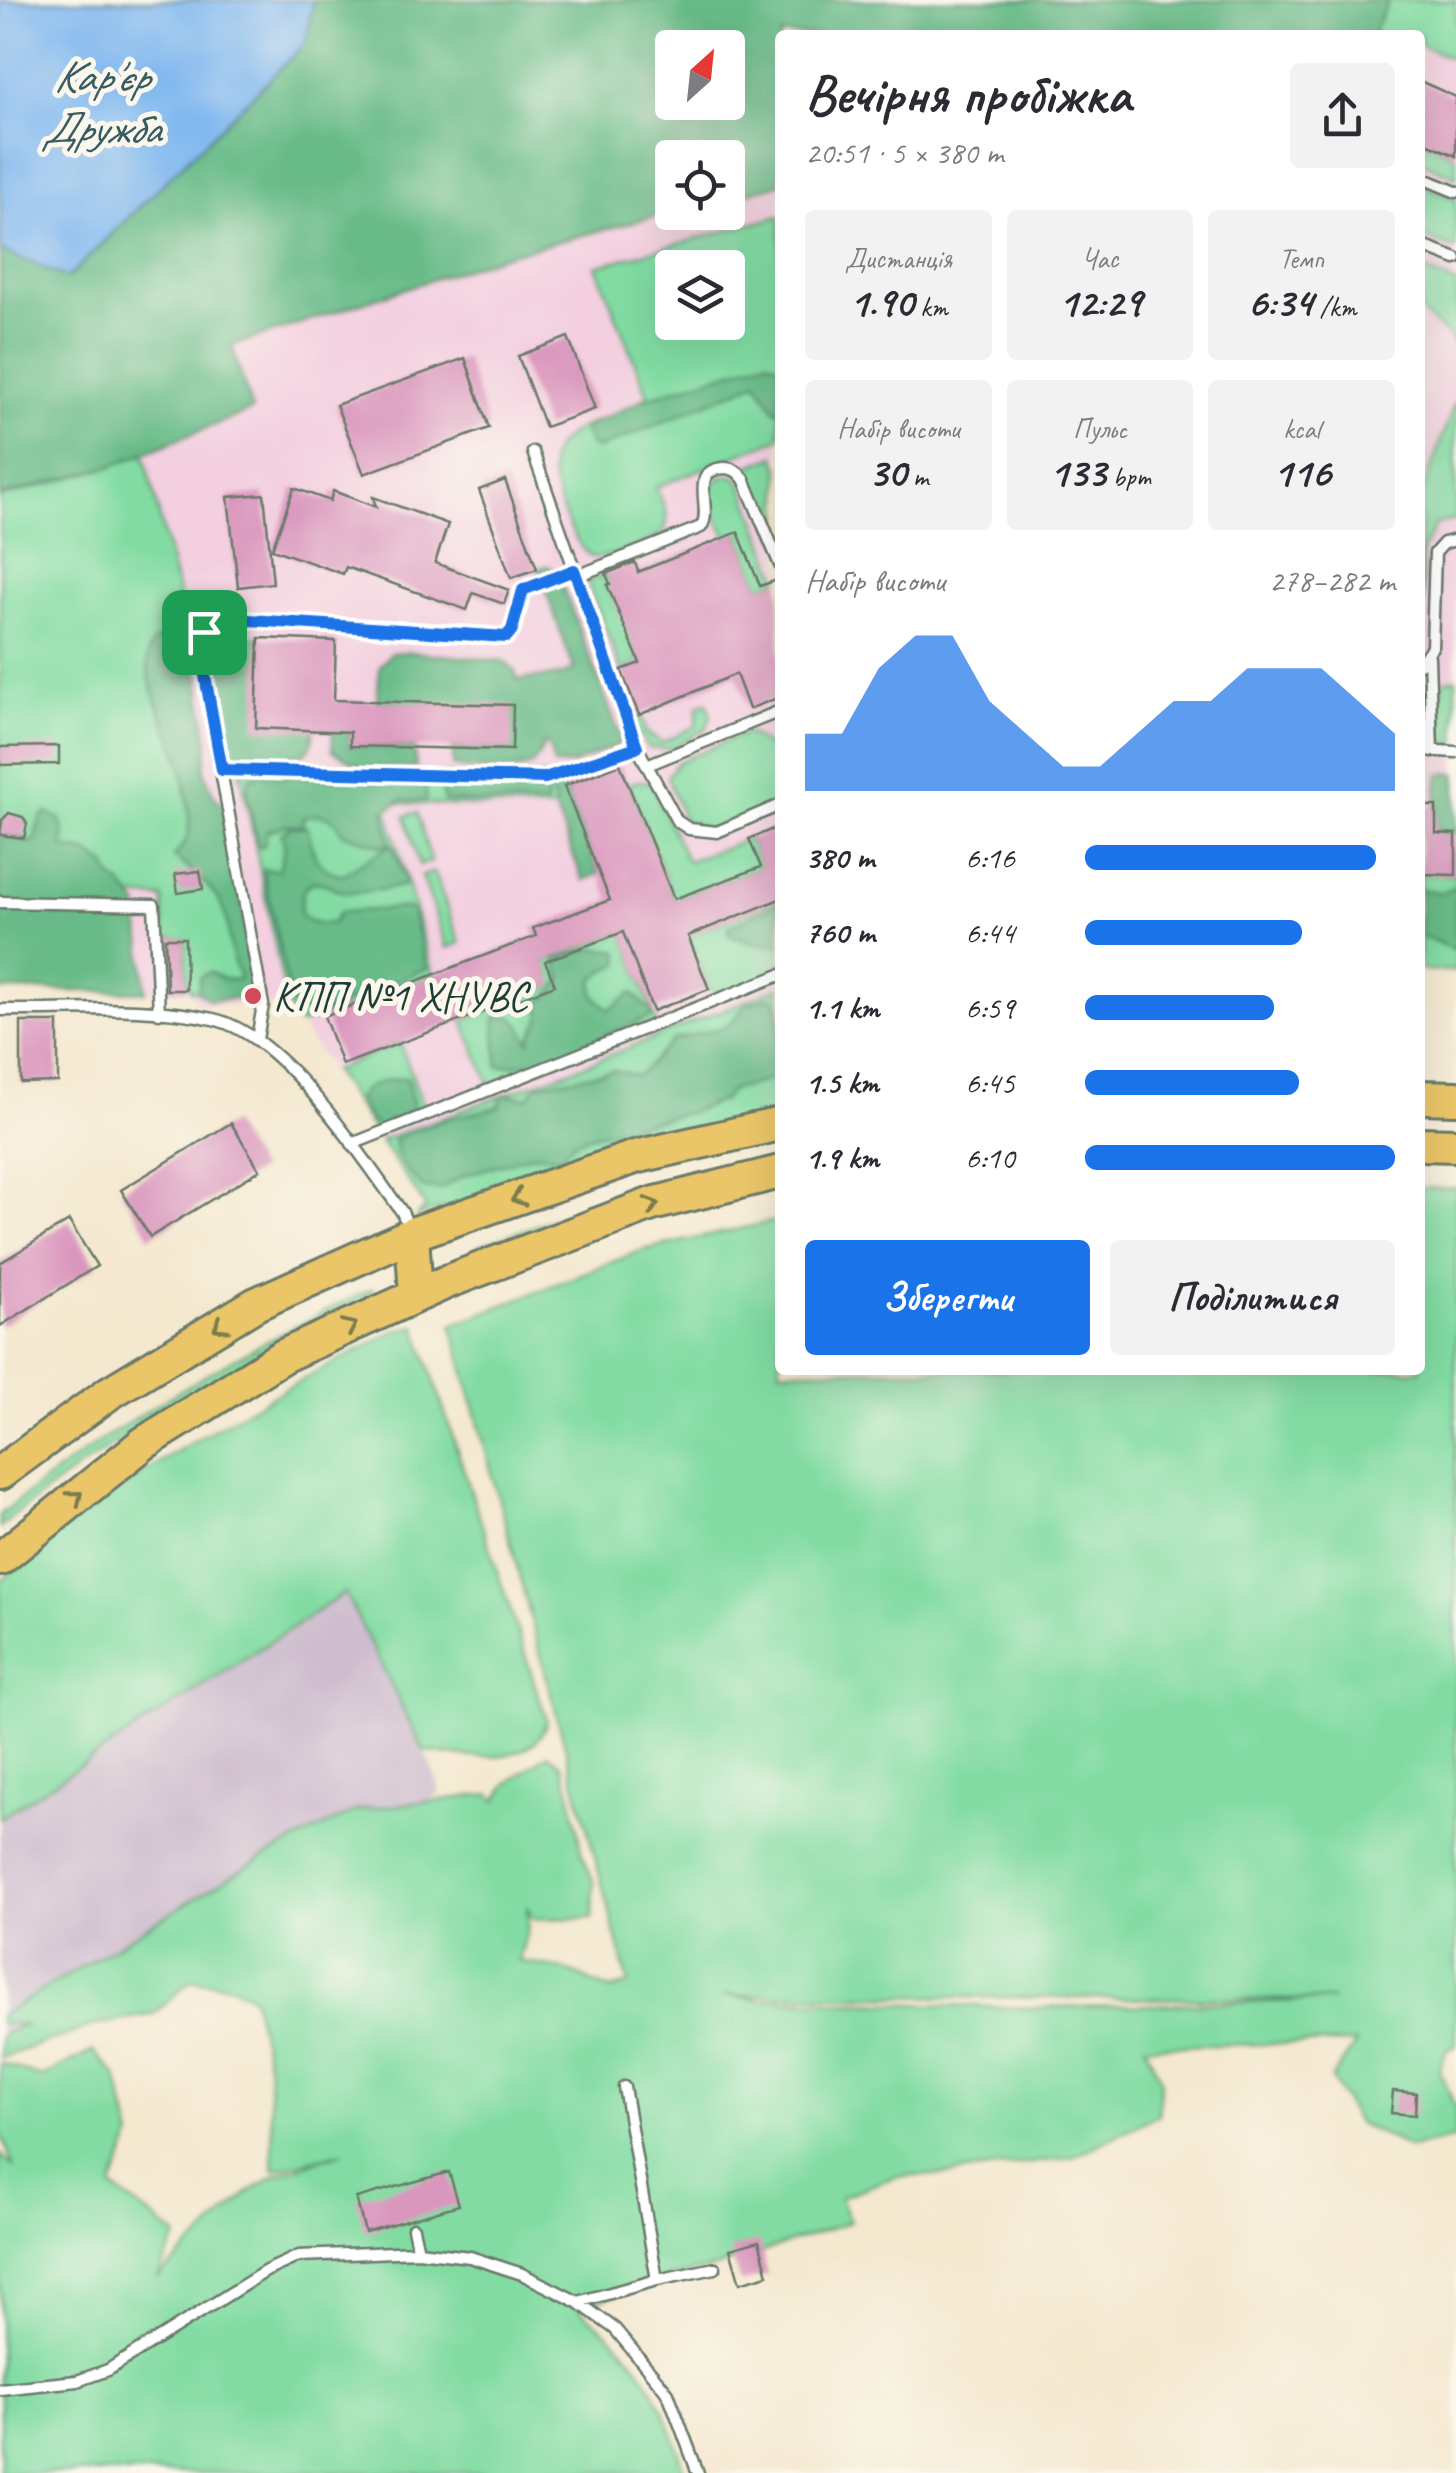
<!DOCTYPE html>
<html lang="uk">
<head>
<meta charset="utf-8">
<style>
  :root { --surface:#fff; --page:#f2f2f3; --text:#2b2b33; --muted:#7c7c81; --accent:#1a73e8 }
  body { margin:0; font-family:Caveat,sans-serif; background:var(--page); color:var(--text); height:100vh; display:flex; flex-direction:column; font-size:38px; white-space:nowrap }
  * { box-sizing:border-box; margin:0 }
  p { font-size:32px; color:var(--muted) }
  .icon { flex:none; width:55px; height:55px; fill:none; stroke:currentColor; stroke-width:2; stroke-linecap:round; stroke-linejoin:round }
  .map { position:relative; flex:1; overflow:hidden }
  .panel { position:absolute; left:775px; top:30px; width:650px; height:1345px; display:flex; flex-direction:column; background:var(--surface); border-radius:10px; box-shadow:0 10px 40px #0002 }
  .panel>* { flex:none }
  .needle { width:65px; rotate:27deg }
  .buttons { position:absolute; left:655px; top:30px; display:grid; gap:20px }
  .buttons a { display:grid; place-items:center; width:90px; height:90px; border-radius:10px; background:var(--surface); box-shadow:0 10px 40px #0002; font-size:50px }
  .pin { position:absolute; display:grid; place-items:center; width:85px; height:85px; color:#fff; margin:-42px; border-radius:20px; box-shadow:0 5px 15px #0006 }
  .round { display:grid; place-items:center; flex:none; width:105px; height:105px; border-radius:10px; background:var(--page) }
  .head { display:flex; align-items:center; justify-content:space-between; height:170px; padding:0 30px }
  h1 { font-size:55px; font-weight:700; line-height:75px }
  .stats { display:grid; grid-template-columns:repeat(3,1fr); gap:15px; height:170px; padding:10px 30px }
  .stats div { display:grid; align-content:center; border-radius:10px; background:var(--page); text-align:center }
  .stats b { font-size:42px; font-weight:700 }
  .stats small { font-size:28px; font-weight:400 }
  .stats p { font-size:28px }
  .chart { height:280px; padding:20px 30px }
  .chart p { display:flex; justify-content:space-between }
  .chart svg { width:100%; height:180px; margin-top:10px; fill:var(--accent); opacity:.7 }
  .primary-button { display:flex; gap:20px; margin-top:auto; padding:20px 30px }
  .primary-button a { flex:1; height:115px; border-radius:10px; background:var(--accent); color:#fff; font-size:40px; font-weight:700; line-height:115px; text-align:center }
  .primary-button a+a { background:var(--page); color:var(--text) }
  ul { padding:0 30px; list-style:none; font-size:32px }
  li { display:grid; grid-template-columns:160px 120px 1fr; align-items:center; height:75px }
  li i { height:25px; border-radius:12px; background:var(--accent) }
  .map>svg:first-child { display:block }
  .built { fill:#f3cfe0; fill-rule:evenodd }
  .industrial { fill:#cfbdcf }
  .green { fill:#81dba2; stroke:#508c6b; stroke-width:2.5; fill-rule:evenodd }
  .forest { fill:#68bb88; stroke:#447c5e; stroke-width:2.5; fill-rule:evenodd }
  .water { fill:#80b8f0; stroke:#507a92; stroke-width:2.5 }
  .building { fill:#da97be }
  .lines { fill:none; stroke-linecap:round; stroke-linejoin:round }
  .service-casing { stroke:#6a796a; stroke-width:15 }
  .primary-casing { stroke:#6a796a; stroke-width:38 }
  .service { stroke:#fff; stroke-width:10 }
  .primary { stroke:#ebc669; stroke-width:32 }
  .oneway { stroke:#7b7b4c }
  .route-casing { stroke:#fff; stroke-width:20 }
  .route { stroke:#1a73e8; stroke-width:12 }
  .poi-dot { fill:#d1495b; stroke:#fbf7ec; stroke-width:4 }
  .labels { text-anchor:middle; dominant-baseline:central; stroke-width:10; stroke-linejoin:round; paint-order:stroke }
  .poi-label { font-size:42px; fill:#1f3d34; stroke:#fbf7ec; text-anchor:start }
  .water-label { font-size:45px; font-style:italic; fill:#375c63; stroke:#fbf7ec }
</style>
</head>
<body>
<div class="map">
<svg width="1456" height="2473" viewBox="0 0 1456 2473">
  <rect width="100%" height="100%" fill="#fbf7ec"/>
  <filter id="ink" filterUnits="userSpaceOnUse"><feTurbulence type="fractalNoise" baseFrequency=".01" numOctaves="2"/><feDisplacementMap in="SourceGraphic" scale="20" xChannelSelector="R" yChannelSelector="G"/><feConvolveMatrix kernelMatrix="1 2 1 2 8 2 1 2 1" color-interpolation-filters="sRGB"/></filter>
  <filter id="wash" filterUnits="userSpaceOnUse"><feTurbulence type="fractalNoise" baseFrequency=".0048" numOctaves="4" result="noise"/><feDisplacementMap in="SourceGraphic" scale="40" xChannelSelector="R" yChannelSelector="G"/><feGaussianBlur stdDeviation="2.25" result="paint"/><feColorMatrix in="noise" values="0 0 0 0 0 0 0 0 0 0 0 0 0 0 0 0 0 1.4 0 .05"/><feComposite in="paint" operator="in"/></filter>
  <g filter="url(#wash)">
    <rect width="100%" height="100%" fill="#f4e8cf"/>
    <path class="built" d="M1389,0H1456V971L1420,970V35H1372Z
      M780,184V1088L426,1207L287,1006L197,1004L191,991L0,990V496L112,466L252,409L231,346L502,256L672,212H728V198ZM672,268H728V322H672Z"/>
    <path class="industrial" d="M346,1593L428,1758L441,1793L0,2054V1818Z"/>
    <path class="green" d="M1389,0H1456V60L1420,45V35H1372Z
      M1423,141L1456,156V177L1420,161Z
      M1420,184L1456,199V250L1420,236Z
      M780,216V438L656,487C662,502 672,516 664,532C652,541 607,560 593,557C574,551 544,472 552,455C570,419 621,420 648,395L596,266ZM672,268H728V322H672Z
      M1420,269L1456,283V350L1449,336L1420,312Z
      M1456,399V520L1436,524L1422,551L1424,634L1420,645V498Z
      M144,453L190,641L204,767L245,976L234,987L191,991L186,980L185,939L165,938L163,898L0,894V498L112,466Z
      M775,456L780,468V544L748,467Z
      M731,475L739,479L745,491L779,579L760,586L739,533L727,537C716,517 694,480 731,475Z
      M607,575L640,663L621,670L587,581Z
      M1449,679H1456V746L1448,745L1441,736L1442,683Z
      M707,702L711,716L706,729L669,749L649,748L633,726L636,717L642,718L647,733L662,743L696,726L698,706Z
      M747,732L780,754V803L718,830L706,829L684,820L667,777L678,762Z
      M240,770L550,777L555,809L385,803L434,977L300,1024L287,1005Z
      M638,781L650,782L687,861L749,839L761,867L674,899L628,784Z
      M417,812L431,862L419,865L405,816Z
      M434,872L460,943L447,948L422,876Z
      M1420,874L1456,875V971L1420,970Z
      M780,899V976L719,995L709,989L688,936Z
      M623,932L657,1023L491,1087L463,1020L554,985L545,961Z
      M780,987V1118L417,1216L426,1207L380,1140L588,1064Z
      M400,1043L426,1112L375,1133L333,1071Z
      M688,1181L476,1256L472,1253L477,1246L565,1215Z
      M1420,1188H1456V2046L1447,2049L1439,2070L1456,2109V2138L1410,2148L1357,2123L1332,2078L1356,2043L1145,2046L1161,2079L1158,2115L1073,2157L953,2174L895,2177L840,2197L850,2222L715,2268L657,2280L579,2308C588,2317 600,2325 609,2334C649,2370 672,2422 685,2473H0V2154L14,2167L0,2131V2063L42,2077L93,2051L117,2076L132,2137L112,2187L177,2236L157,2279L249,2192L276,2175L344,2152L274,2170L268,2068L253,1998L231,1985L191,1980L154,2014L96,2025L0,2058V2036L25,2024L0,2023V2016L263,1857L358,1810L490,1794L496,1801L507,1784L548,1754L562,1765L571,1795L581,1851L594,1883L593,1918L532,1919L527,1906L528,1926L519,1961L566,1970L610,1990L629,1984L452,1325L643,1250L780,1220V1370H1420ZM723,1995L1332,2000H1333L1037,2008L758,1999Z
      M372,1289L375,1298C242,1364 116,1433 0,1527V1515C114,1424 239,1351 372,1289Z
      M416,1326L547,1721C544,1728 541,1737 535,1742C507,1764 457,1757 424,1751L345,1593L0,1818V1582C114,1476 258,1404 394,1331Z"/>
    <path class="forest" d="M313,0H1389L1372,35H780V184L728,198V158H672V212L502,256L232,346L252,410L112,466L0,496V250L68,278L306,43ZM672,48H728V102H672Z
      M767,360L780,365V412L776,411L757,382L598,449L590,445L583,429L644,399Z
      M547,566L557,572L621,738L620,744L572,765H554L549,746L544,743C541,751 538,760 531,765C516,774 470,770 453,766V749L511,750L377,701L380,666L391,653L410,652L503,661L514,670L518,680L562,675L574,669L539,572L540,568Z
      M230,634L259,638L313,730C313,739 313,748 305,753C293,761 242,756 230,750L210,660L216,642Z
      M161,638L190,641L200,685L208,744L204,770L213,794L224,808L255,978L249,998L210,1000L198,992L200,977L209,972L223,979L238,980L240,976C230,960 230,941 227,922C222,894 196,873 174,857C178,852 185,844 187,837C193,819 183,770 177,751C169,729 126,649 161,638Z
      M350,710V746L414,748L416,768L361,767L332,750L333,731Z
      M1448,773L1456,774V834L1436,833L1437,784L1440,775Z
      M259,775L408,782L426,784V801L401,800L384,812L390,843L381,846L342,833C335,814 320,812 303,817V826L287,825L267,831L264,846L258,847L247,793L249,778Z
      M447,780L531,781L544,783L548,792L546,805L444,801L441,787Z
      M564,786L599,874L583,880L555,809L552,787Z
      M45,813C66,817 64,829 64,848L87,852L106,865L113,879L121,884L138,905L146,992L0,990V835L34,842L40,819Z
      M292,826L308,828C315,856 311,866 342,875L392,844L407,884C396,888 350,896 340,891C329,886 325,881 310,883L303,891L300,913C310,923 319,925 333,923L340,912L406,908L412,910L427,968L312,1017L291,1003L263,869L279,870L285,846L281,834Z
      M1456,886V950H1455L1420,935V889L1442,893Z
      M780,902V945L756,943L730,935L729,927Z
      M593,948L619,951L620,964L603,971L593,981L594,995L609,1010L632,993L650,1010L652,1017C601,1033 553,1066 498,1066L495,1018C516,1009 521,1027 529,1041L541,1017L540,1003L556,989L562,978L555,959Z
      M768,997L776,999L780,1022V1074L777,1078L730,1091L723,1100L691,1112L588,1136L573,1143L559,1158L535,1154L465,1175L440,1189L423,1188C409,1173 395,1160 394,1139L446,1119L498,1107L504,1094L528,1098L537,1085L615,1070L638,1076L673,1040L728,1026L746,1004Z
      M407,1078L414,1108L397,1120L388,1121L381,1129L368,1119L357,1098C368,1083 389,1078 407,1078Z"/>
    <path class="water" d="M0,0H313L306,43L67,278L0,250Z"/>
    <g id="blocks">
      <path class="building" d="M1420,81L1456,97V156L1420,140Z
        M568,337L595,409L545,427L518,356Z
        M465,358L489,428L364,474L336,405Z
        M505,480L537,569L511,578L479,490Z
        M294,488L330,501L333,491L376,507L373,497L448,524L435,563L509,590L504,604L473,593L467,610L346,567L343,574L272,549Z
        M264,494L273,583L238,587L228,497Z
        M738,532L760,586L780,579V697L749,709L736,674L639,715L621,670L640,663L607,585L610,584L606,574L635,562L638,572Z
        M259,638L336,641L334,700L513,705L512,750L350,746V732L256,728Z
        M59,746V764L0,765V747Z
        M620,764L674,899L761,867L749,839L780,826V899L688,936L709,989L653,1011L623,932L545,961L555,985L342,1065L324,1016L536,936L533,928L610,900L564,786Z
        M1420,806H1436V833L1456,834V875L1420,874Z
        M9,813L23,817L27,824L24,838L0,835L2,820Z
        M200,871L203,889L178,893L175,874Z
        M165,938H185L186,990H167Z
        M21,1022H58V1082L21,1083Z
        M231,1123L260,1170L150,1237L121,1190Z
        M69,1221L97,1266L0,1326V1263Z
        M1393,2091L1416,2093L1415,2115L1391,2113Z
        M449,2172L459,2205L365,2232L356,2198Z
        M759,2241L768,2275L740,2283L730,2249Z"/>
    </g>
  </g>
  <g filter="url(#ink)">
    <use href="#blocks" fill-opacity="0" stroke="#6a796a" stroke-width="2.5"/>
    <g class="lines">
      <defs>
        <path id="service" d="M1420,177L1456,192
          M1420,245L1456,259
          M533,452L637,747L677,821L689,829L717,832L780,805
          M577,576L701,527C714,510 687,470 724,468C734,468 738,472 744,479L780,565
          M1429,657L1432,751
          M1420,664L1432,647L1435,553L1444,543L1456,540
          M1420,750L1456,752
          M647,765L780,711
          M222,770L545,778L637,747
          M0,902L154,905L159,1013
          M0,1010C68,1011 147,1004 213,1019C283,1034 361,1156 402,1212L410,1231
          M257,1039L263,1005L199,648C202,629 214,619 233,619L506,637L512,630L523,591L574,569
          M352,1144L780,975
          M413,2228L418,2251
          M657,2280L715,2268
          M578,2302L657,2280L624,2087
          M0,2389L77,2381L108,2370L266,2271L299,2256L418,2251L470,2257L522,2274L578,2302L615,2329L668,2393L698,2473"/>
        <path id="primary" d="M1420,1097L1456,1098
          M1420,1144L1456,1145
          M412,1234L416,1295
          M0,1473L109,1393L256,1304L412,1234L635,1157L780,1124
          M0,1559L144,1443L283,1356L449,1281L652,1204L780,1172"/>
      </defs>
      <use href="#service" class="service-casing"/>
      <use href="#primary" class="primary-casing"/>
      <use href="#service" class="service"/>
      <use href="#primary" class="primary"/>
    </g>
    <defs><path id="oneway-chevron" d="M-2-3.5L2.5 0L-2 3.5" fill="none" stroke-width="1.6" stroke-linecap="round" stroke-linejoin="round" transform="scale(2.5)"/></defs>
    <g class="oneway">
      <use href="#oneway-chevron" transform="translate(518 1198) rotate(161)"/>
      <use href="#oneway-chevron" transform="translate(652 1205) rotate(-17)"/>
      <use href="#oneway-chevron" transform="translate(220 1326) rotate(149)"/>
      <use href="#oneway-chevron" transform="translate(350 1326) rotate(-25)"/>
      <use href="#oneway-chevron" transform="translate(76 1497) rotate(-39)"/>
    </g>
  </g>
  <g class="lines" filter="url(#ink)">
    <defs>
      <path id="route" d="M574,570L637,747L545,778L222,770L200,648C202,628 215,619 234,619L506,637L512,630L523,590Z"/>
    </defs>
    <use href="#route" class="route-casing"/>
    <use href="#route" class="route"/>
  </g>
  <circle class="poi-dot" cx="253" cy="996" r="10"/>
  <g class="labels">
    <g class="poi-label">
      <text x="273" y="996">КПП №1 ХНУВС</text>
    </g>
    <g class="water-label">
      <text x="101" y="76">Кар'єр<tspan x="101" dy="52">Дружба</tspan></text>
    </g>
  </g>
</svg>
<div class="buttons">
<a><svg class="needle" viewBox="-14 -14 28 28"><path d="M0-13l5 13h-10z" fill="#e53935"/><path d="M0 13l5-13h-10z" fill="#7c7c81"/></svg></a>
<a><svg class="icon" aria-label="locate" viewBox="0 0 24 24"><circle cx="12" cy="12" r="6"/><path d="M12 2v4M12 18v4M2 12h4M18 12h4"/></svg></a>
<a><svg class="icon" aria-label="layers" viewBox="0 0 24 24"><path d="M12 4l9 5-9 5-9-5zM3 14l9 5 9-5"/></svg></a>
</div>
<div class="pin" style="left:204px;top:632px;background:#1e9e55"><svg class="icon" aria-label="arrive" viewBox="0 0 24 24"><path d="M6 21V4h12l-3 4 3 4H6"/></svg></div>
<section class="panel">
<div class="head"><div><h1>Вечірня пробіжка</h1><p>20:51 · 5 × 380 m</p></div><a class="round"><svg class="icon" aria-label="share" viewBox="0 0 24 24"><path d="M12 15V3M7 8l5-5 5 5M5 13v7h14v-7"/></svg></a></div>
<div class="stats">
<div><p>Дистанція</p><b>1.90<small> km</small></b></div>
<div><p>Час</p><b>12:29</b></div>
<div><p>Темп</p><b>6:34<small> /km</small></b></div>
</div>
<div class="stats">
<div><p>Набір висоти</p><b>30<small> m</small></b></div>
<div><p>Пульс</p><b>133<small> bpm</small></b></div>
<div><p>kcal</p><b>116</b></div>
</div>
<div class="chart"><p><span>Набір висоти</span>278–282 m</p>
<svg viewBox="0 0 160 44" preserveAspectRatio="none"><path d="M0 44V30L10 30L20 14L30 6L40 6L50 22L60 30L70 38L80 38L90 30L100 22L110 22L120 14L130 14L140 14L150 22L160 30V44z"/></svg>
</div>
<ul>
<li><b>380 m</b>6:16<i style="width:94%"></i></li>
<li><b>760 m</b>6:44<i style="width:70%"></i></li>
<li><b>1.1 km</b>6:59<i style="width:61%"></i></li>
<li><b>1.5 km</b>6:45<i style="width:69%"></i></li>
<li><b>1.9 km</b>6:10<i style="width:100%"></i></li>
</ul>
<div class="primary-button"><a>Зберегти</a><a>Поділитися</a></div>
</section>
</div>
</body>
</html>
